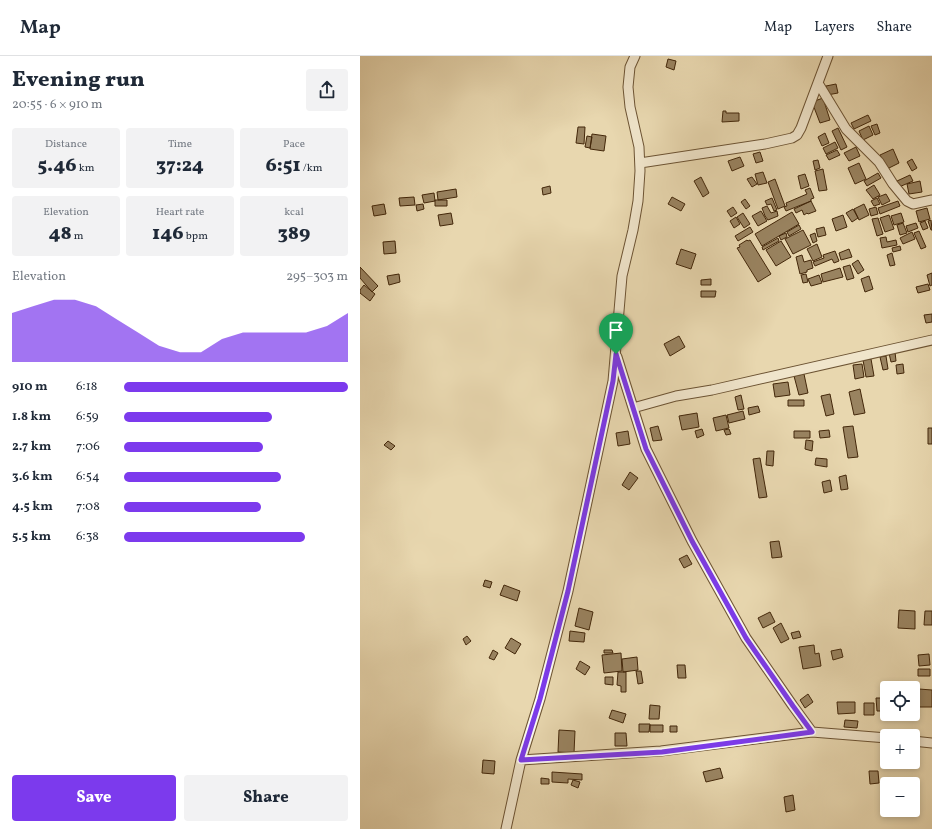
<!DOCTYPE html>
<html lang="en">
<head>
<meta charset="utf-8">
<style>
  :root { --surface:#fff; --page:#f2f2f3; --text:#1f2937; --muted:#747a83; --line:#e0e1e3; --accent:#7c3aed }
  body { margin:0; font-family:Vollkorn,serif; background:var(--page); color:var(--text); height:100vh; display:flex; flex-direction:column; font-size:15px; white-space:nowrap }
  * { box-sizing:border-box; margin:0 }
  p { font-size:13px; color:var(--muted) }
  .icon { flex:none; width:22px; height:22px; fill:none; stroke:currentColor; stroke-width:2; stroke-linecap:round; stroke-linejoin:round }
  .map { position:relative; flex:1; overflow:hidden }
  .details { display:flex; flex-direction:column; background:var(--surface); width:360px }
  .details>* { flex:none }
  .buttons { position:absolute; left:520px; top:625px; display:grid; gap:8px }
  .buttons a { display:grid; place-items:center; width:40px; height:40px; border-radius:4px; background:var(--surface); box-shadow:0 2px 6px #0003; font-size:20px }
  .pin { position:absolute; display:grid; place-items:center; width:34px; height:34px; color:#fff; margin:-41px -17px; border-radius:50% 50% 50% 0; rotate:-45deg; box-shadow:0 0 4px #0007 }
  .pin .icon { rotate:45deg }
  .round { display:grid; place-items:center; flex:none; width:42px; height:42px; border-radius:4px; background:var(--page) }
  .overview { display:flex; align-items:center; justify-content:space-between; height:68px; padding:0 12px }
  h1 { font-size:22px; font-weight:800; line-height:30px }
  .figures { display:grid; grid-template-columns:repeat(3,1fr); gap:6px; height:68px; padding:4px 12px }
  .figures div { display:grid; align-content:center; border-radius:4px; background:var(--page); text-align:center }
  .figures b { font-size:20px; font-weight:800 }
  .figures small { font-size:11px; font-weight:400 }
  .figures p { font-size:11px }
  .chart { height:112px; padding:8px 12px }
  .chart p { display:flex; justify-content:space-between }
  .chart svg { width:100%; height:72px; margin-top:4px; fill:var(--accent); opacity:.7 }
  .cta { display:flex; gap:8px; margin-top:auto; padding:8px 12px }
  .cta a { flex:1; height:46px; border-radius:4px; background:var(--accent); color:#fff; font-size:16px; font-weight:800; line-height:46px; text-align:center }
  .cta a+a { background:var(--page); color:var(--text) }
  ul { padding:0 12px; list-style:none; font-size:13px }
  li { display:grid; grid-template-columns:64px 48px 1fr; align-items:center; height:30px }
  li i { height:10px; border-radius:5px; background:var(--accent) }
  header { display:flex; align-items:center; gap:24px; box-sizing:border-box; height:56px; padding:0 20px; background:var(--surface); border-bottom:1px solid var(--line) }
  header strong { font-size:19px }
  nav { display:flex; gap:22px; margin-inline-start:auto; font-size:14px }
  main { display:flex; flex:1; min-height:0 }
  .map>svg:first-child { display:block }
  .building { fill:#998360; stroke:#43270a }
  .lines { fill:none; stroke-linecap:round; stroke-linejoin:round }
  .minor-casing { stroke:#6c5333; stroke-width:11 }
  .minor { stroke:#f0e5cb; stroke-width:9 }
  .route-casing { stroke:#fff; stroke-width:8 }
  .route { stroke:#7c3aed; stroke-width:5 }
</style>
</head>
<body>
<header>
<strong>Map</strong>
<nav><a>Map</a><a>Layers</a><a>Share</a></nav>
</header>
<main>
<section class="details">
<div class="overview"><div><h1>Evening run</h1><p>20:55 · 6 × 910 m</p></div><a class="round"><svg class="icon" aria-label="share" viewBox="0 0 24 24"><path d="M12 15V3M7 8l5-5 5 5M5 13v7h14v-7"/></svg></a></div>
<div class="figures">
<div><p>Distance</p><b>5.46<small> km</small></b></div>
<div><p>Time</p><b>37:24</b></div>
<div><p>Pace</p><b>6:51<small> /km</small></b></div>
</div>
<div class="figures">
<div><p>Elevation</p><b>48<small> m</small></b></div>
<div><p>Heart rate</p><b>146<small> bpm</small></b></div>
<div><p>kcal</p><b>389</b></div>
</div>
<div class="chart"><p><span>Elevation</span>295–303 m</p>
<svg viewBox="0 0 160 44" preserveAspectRatio="none"><path d="M0 44V14L10 10L20 6L30 6L40 10L50 18L60 26L70 34L80 38L90 38L100 30L110 26L120 26L130 26L140 26L150 22L160 14V44z"/></svg>
</div>
<ul>
<li><b>910 m</b>6:18<i style="width:100%"></i></li>
<li><b>1.8 km</b>6:59<i style="width:66%"></i></li>
<li><b>2.7 km</b>7:06<i style="width:62%"></i></li>
<li><b>3.6 km</b>6:54<i style="width:70%"></i></li>
<li><b>4.5 km</b>7:08<i style="width:61%"></i></li>
<li><b>5.5 km</b>6:38<i style="width:81%"></i></li>
</ul>
<div class="cta"><a>Save</a><a>Share</a></div>
</section>
<div class="map">
<svg width="572" height="773" viewBox="0 0 572 773">
  <rect width="100%" height="100%" fill="#e8d7af"/>
  <filter id="stains"><feTurbulence type="fractalNoise" baseFrequency=".005" numOctaves="4"/><feColorMatrix values="0 0 0 0 .2 0 0 0 0 .09 0 0 0 0 .02 0 0 0 .5 -.17"/></filter>
  <radialGradient id="worn" r=".72"><stop offset=".6" stop-color="#630" stop-opacity="0"/><stop offset="1" stop-color="#630" stop-opacity=".3"/></radialGradient>
  <path class="building" d="M308,3L316,5L314,14L306,11Z
    M476,28L478,37L467,39L466,30Z
    M463,42L470,64L460,67L452,46Z
    M363,55H366V57H379V65L362,66Z
    M508,59L511,65L494,73L491,67Z
    M517,68L520,77L515,79L511,70Z
    M509,70L513,79L503,84L499,75Z
    M218,71H225L224,88L216,87Z
    M478,72L487,91L481,94L472,75Z
    M465,77L469,87L462,90L458,81Z
    M232,78L246,80L244,95L230,93Z
    M227,80L232,81L230,92L225,91Z
    M475,86L478,92L466,98L463,92Z
    M496,91L500,100L489,105L484,97Z
    M533,93L539,107L527,113L520,99Z
    M477,94L480,99L469,104L466,99Z
    M400,96L403,105L396,107L393,98Z
    M380,101L384,110L372,115L368,105Z
    M552,103L557,112L552,115L547,106Z
    M458,104L460,112L455,114L453,105Z
    M499,107L506,123L495,128L488,112Z
    M463,113L467,134L459,135L455,115Z
    M403,116L407,127L398,129L395,118Z
    M518,117L521,122L507,130L504,125Z
    M445,118L449,130L441,133L438,120Z
    M550,119L553,125L539,131L537,125Z
    M341,121L349,137L343,141L334,125Z
    M392,121L397,128L392,131L387,123Z
    M415,123L425,150L418,153L408,126Z
    M560,125L562,136L549,138L547,128Z
    M514,129L520,139L513,143L506,134Z
    M190,130L191,137L183,139L182,132Z
    M450,132L454,142L451,143V145L426,155L424,151L427,150L426,147L447,138L445,134Z
    M96,133L97,141L78,144L77,136Z
    M74,137L75,145L64,147L62,139Z
    M526,138L530,145L522,149L518,141Z
    M54,141L55,149L40,150L39,142Z
    M312,141L325,148L321,155L308,148Z
    M412,142L417,154L414,155L411,148L407,149L405,145Z
    M517,142L520,148L514,150L511,145Z
    M385,143L390,150L386,153L381,146Z
    M75,144H87V150H75Z
    M451,145L456,155L448,158L447,157L444,159L442,154L436,157L434,153Z
    M538,145L540,150L520,158L518,152Z
    M24,148L26,158L14,160L12,150Z
    M63,148L64,153L57,155L56,149Z
    M504,148L509,159L499,164L494,153Z
    M407,150L411,157L417,155L418,160L408,164L405,160L402,152Z
    M373,151L377,157L371,161L367,155Z
    M516,151L518,158L511,160L509,153Z
    M567,152L570,163L559,166L556,155Z
    M493,153L498,162L492,166L486,157Z
    M401,155L407,165L398,170L392,160Z
    M432,156L439,168L402,190L395,178Z
    M91,157L93,168L80,170L78,159Z
    M383,157L390,168L384,172L377,161Z
    M541,157L544,166L534,169L531,160Z
    M483,159L487,171L476,175L472,163Z
    M529,159L534,173L525,176L520,162Z
    M376,161L380,168L374,172L370,165Z
    M518,162L523,178L517,180L512,163Z
    M571,164L572,174H571L568,165Z
    M565,165L568,172L563,174L560,167Z
    M543,167L547,177L540,179L537,169Z
    M556,167L558,172L548,176L546,170Z
    M439,169L441,173L429,180L427,176Z
    M390,171L393,176L378,185L375,180Z
    M464,171L466,179L458,181L456,173Z
    M443,174L451,189L433,198L425,183Z
    M559,175L566,191L561,193L554,177Z
    M552,176L555,183L543,188L540,182Z
    M426,177L427,181L421,184L419,180Z
    M455,177L457,185L453,187L450,179Z
    M526,181L527,186L536,184L537,189L522,192L520,182Z
    M418,182L419,185L403,194L402,191Z
    M387,184L388,185L390,184L411,218L398,226L377,192L380,191L379,189Z
    M35,185L36,197L24,198L23,186Z
    M421,185L431,201L416,210L406,194Z
    M457,188L462,201L453,205L447,193Z
    M540,190L541,194L533,196L532,192Z
    M321,193L336,198L331,213L316,208Z
    M489,193L492,201L481,204L479,197Z
    M475,195L479,205L474,207L472,203L455,210L453,206L464,202L463,199Z
    M532,197L535,209L530,210L527,199Z
    M442,199L444,206L451,204L453,212L447,214V216L440,218L436,201Z
    M498,204L504,214L498,218L492,208Z
    M490,209L494,222L487,224L483,211Z
    M0,211L18,230L12,236L0,222Z
    M480,212L483,221L463,226L461,218Z
    M572,217V229L570,230L567,219Z
    M39,218L40,226L29,229L27,220Z
    M446,218L448,226L443,227L441,219Z
    M459,219L462,227L451,230L448,223Z
    M509,220L513,233L505,236L501,223Z
    M351,223V229H341V224Z
    M568,228L570,234L558,237L556,231Z
    M4,229L15,238L10,245L0,237V234Z
    M341,235H356L355,241H341Z
    M572,258V266L566,267L564,259Z
    M319,280L325,291L310,300L304,288Z
    M535,296L536,305L531,306L529,297Z
    M526,300L528,313L523,314L520,301Z
    M511,303L514,320L506,321L503,304Z
    M502,308L504,321L495,323L493,309Z
    M543,308L544,317L537,318L536,309Z
    M444,318L448,337L439,339L434,320Z
    M428,326L430,339L415,341L413,328Z
    M500,333L505,357L494,359L489,336Z
    M470,338L474,358L466,360L461,340Z
    M381,339L384,353L378,354L375,341Z
    M428,344H444V350H428Z
    M398,350L400,356L389,359L388,352Z
    M383,355L385,363L369,367L367,359Z
    M337,357L339,371L322,374L319,360Z
    M366,359L369,372L356,375L353,362Z
    M298,370L302,384L293,385L290,372Z
    M493,370L498,401L488,402L483,371Z
    M568,372H572V388H568Z
    M342,373L344,379L337,382L335,375Z
    M369,373L371,378L366,379L364,374Z
    M469,374L470,381L460,382L459,375Z
    M268,375L270,388L258,390L256,377Z
    M434,375H450V382H434Z
    M446,384L453,385L452,395L445,393Z
    M28,385L35,390L31,394L24,389Z
    M407,395H414L413,410L406,409Z
    M400,402L407,441L399,442L393,403Z
    M456,402L467,403V411L455,409Z
    M270,416L278,422L269,434L262,429Z
    M486,419L488,433L481,434L479,421Z
    M470,424L472,435L464,437L462,426Z
    M419,485L422,501L412,502L410,486Z
    M327,499L332,508L324,512L319,503Z
    M125,524L132,526L130,532L123,530Z
    M144,529L160,535L157,545L140,539Z
    M219,552L233,556L229,574L215,570Z
    M539,554L555,555V573L538,572Z
    M565,555H572V569H564Z
    M410,556L415,566L403,572L398,562Z
    M421,567L429,583L421,587L413,572Z
    M210,575L225,577L224,586L209,585Z
    M439,575L441,581L433,583L431,577Z
    M107,580L111,585L106,589L103,583Z
    M151,582L161,588L155,598L145,592Z
    M454,589L455,598L459,597L461,610L443,613L439,591Z
    M481,593L483,601L473,604L471,595Z
    M133,594L138,597L134,604L129,602Z
    M244,594H252L253,597H244Z
    M261,597L262,615L244,617L242,599Z
    M569,598L570,609L559,610L558,599Z
    M277,601L278,614L263,616L262,603Z
    M220,605L230,611L225,619L216,613Z
    M317,609H325L326,622H318Z
    M558,613H570V620H558Z
    M276,615H281L283,627L278,628Z
    M258,616H266V636H261V630L257,629Z
    M245,621H253V629L245,628Z
    M523,628H535V632H527V639H523Z
    M559,633L572,634V651H558Z
    M448,638L453,646L445,652L440,644Z
    M516,642H524V655H517Z
    M477,646H495V657L478,658Z
    M504,647H514V659H504Z
    M290,649L300,650L299,663H289Z
    M252,654L266,658L263,667L249,662Z
    M485,664L498,665L497,672L484,671Z
    M279,668H290L289,676H279Z
    M290,669H303V676H290Z
    M310,670H317V676H310Z
    M199,674L215,675L214,697L198,696Z
    M255,677H266L267,690H255Z
    M123,704L135,705L134,718L122,717Z
    M360,712L363,722L346,726L343,716Z
    M509,715H518L519,727L510,728Z
    M192,716L222,718V724L208,723V727L192,726Z
    M181,722L189,723V728H181Z
    M213,724L220,726L218,732L211,729Z
    M433,739L435,754L426,756L424,741Z"/>
  <g class="lines">
    <defs>
      <path id="minor" d="M458,27L486,73L519,106L533,128L547,145L553,148L572,144
        M280,107L405,88L432,82L437,79L441,72L468,0
        M257,301L286,393L332,485L386,582L433,650L452,676
        M273,352L316,340L352,334L572,284
        M553,685L572,687
        M161,704L301,695L452,676L527,682
        M146,773L161,704L180,643L208,535L253,325L262,220L273,174L278,145L280,115L279,91L270,51L268,31L270,11L275,0"/>
    </defs>
    <use href="#minor" class="minor-casing"/>
    <use href="#minor" class="minor"/>
  </g>
  <g class="lines">
    <defs>
      <path id="route" d="M256,298L286,393L332,485L386,582L433,650L452,676L302,696L161,704L180,643L208,535L253,325Z"/>
    </defs>
    <use href="#route" class="route-casing"/>
    <use href="#route" class="route"/>
  </g>
  <rect width="100%" height="100%" filter="url(#stains)"/>
  <rect width="100%" height="100%" fill="url(#worn)"/>
</svg>
<div class="buttons">
<a><svg class="icon" aria-label="locate" viewBox="0 0 24 24"><circle cx="12" cy="12" r="6"/><path d="M12 2v4M12 18v4M2 12h4M18 12h4"/></svg></a>
<a>+</a>
<a>−</a>
</div>
<div class="pin" style="left:256px;top:298px;background:#1e9e55"><svg class="icon" aria-label="arrive" viewBox="0 0 24 24"><path d="M6 21V4h12l-3 4 3 4H6"/></svg></div>
</div>
</main>
</body>
</html>
